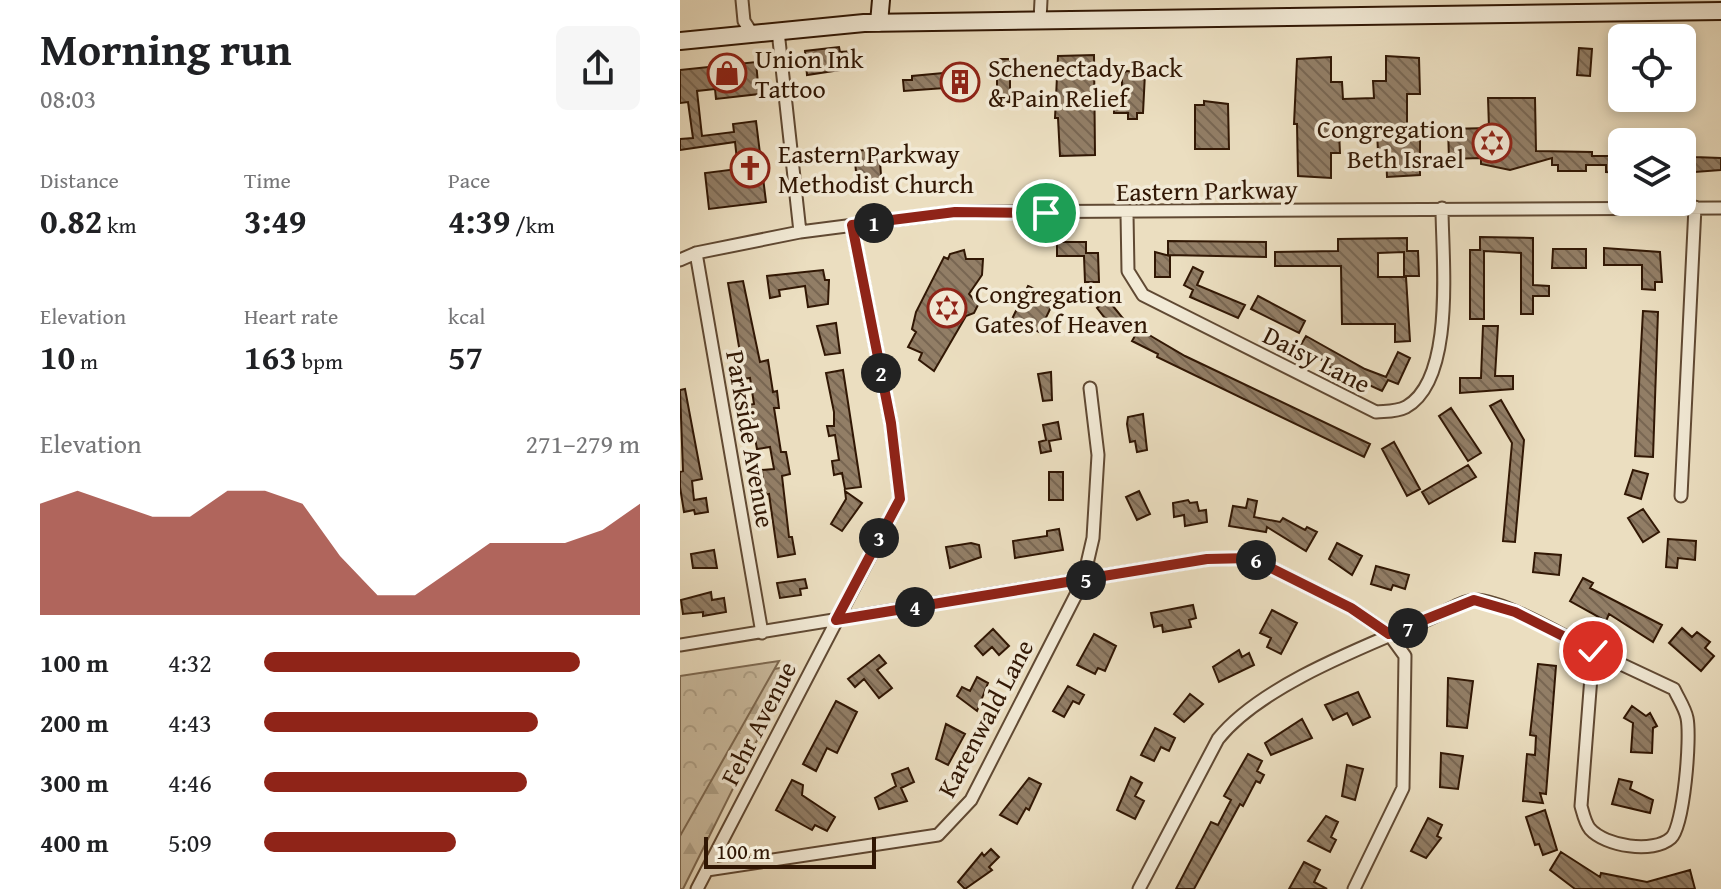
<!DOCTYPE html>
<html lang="en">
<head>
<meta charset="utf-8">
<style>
  :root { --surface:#fff; --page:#f6f6f6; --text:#202124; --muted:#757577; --accent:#8f2418 }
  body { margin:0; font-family:"Gentium Book Plus",serif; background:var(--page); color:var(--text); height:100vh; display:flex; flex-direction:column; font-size:30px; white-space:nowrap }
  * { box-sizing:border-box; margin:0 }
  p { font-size:26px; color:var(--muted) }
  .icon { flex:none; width:44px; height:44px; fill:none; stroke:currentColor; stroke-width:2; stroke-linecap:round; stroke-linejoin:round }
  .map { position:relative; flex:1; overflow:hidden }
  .side { display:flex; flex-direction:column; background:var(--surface); width:680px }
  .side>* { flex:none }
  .controls { position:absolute; left:928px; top:24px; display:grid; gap:16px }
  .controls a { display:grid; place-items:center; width:88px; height:88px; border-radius:12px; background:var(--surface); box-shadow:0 4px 12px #0003; font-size:40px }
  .scale { position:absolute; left:24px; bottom:20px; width:172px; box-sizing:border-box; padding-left:8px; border:4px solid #311704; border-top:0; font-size:22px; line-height:28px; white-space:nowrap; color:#311704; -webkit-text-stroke:6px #f2ead6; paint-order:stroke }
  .pin { position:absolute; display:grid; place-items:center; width:68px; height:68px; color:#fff; margin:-34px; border:4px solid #fff; border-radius:50%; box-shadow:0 2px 8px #0007 }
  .km { position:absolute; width:40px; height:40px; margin:-20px; border-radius:50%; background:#222; color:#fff; font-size:22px; line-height:40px; text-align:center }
  .round { display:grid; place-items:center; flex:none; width:84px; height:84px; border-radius:12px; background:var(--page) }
  .overview { display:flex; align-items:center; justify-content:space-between; height:136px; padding:0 40px }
  h1 { font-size:44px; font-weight:700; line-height:60px }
  .figures { display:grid; grid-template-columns:repeat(3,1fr); gap:12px; height:136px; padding:8px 40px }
  .figures div { display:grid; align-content:center }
  .figures b { font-size:34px; font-weight:700 }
  .figures small { font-size:22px; font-weight:400 }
  .figures p { font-size:22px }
  .chart { height:224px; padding:16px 40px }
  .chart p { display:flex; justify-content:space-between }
  .chart svg { width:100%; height:144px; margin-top:8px; fill:var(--accent); opacity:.7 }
  ul { padding:0 40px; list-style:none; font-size:26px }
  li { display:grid; grid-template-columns:128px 96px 1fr; align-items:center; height:60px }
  li i { height:20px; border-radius:10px; background:var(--accent) }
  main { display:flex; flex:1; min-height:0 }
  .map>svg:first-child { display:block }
  .forest { fill:url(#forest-firs); stroke:#7e6a52; stroke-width:2 }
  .park { fill:url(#park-crowns); stroke:#7e6a52; stroke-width:2 }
  .building { fill:url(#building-back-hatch); stroke:#311704; stroke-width:2 }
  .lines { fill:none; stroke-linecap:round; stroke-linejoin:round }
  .street-casing { stroke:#604933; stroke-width:15 }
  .secondary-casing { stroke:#311704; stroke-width:20 }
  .street { stroke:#f2ead6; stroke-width:11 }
  .secondary { stroke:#f2ead6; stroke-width:16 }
  .route-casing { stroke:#fff; stroke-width:16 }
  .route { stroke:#8f2418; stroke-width:10 }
  .labels { text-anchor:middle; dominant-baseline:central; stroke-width:7; stroke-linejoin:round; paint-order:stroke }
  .poi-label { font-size:26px; fill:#311704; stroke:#f2ead6; text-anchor:start }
  .street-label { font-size:26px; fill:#311704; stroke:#f2ead6 }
</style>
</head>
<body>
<main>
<section class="side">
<div class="overview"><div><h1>Morning run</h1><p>08:03</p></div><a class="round"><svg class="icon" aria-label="share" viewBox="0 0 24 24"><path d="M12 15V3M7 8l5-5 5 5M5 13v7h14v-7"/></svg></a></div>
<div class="figures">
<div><p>Distance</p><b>0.82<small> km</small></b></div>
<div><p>Time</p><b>3:49</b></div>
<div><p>Pace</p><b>4:39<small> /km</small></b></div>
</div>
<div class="figures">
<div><p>Elevation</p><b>10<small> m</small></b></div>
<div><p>Heart rate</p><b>163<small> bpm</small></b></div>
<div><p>kcal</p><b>57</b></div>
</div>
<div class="chart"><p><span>Elevation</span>271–279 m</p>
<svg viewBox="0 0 160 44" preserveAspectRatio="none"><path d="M0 44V10L10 6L20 10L30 14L40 14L50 6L60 6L70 10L80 26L90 38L100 38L110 30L120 22L130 22L140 22L150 18L160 10V44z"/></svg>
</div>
<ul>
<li><b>100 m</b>4:32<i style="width:84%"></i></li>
<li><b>200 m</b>4:43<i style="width:73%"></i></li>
<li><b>300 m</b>4:46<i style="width:70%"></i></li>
<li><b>400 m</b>5:09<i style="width:51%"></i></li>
</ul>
</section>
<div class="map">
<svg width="1041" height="889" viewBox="0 0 1041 889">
  <defs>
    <pattern id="forest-firs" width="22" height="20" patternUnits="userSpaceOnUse" patternTransform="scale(2)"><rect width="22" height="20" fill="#cbbca0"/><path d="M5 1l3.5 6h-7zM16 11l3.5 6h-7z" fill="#afa188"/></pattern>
    <pattern id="park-crowns" width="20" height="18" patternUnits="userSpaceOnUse" patternTransform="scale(2)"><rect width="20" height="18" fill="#cbbca0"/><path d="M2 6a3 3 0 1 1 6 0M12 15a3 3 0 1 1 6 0" fill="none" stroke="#afa188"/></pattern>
    <pattern id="building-back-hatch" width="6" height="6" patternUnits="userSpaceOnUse" patternTransform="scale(2)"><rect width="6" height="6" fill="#927e66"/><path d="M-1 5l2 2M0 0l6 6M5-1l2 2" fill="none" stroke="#786652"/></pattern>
  </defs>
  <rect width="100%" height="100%" fill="#ebdec0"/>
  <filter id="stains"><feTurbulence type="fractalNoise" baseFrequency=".0025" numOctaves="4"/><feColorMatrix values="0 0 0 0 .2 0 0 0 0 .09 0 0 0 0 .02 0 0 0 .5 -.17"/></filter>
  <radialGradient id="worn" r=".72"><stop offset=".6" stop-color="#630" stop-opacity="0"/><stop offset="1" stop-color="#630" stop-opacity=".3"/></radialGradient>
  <path class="forest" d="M107,667L106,682L3,889H0V683Z"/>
  <path class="park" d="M99,661L0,836V676Z"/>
  <path class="building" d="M159,47L160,52L172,51L174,68L127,75L125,51Z
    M899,48L912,49L910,76L897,75Z
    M414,55L415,155L380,156L378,118H375L378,56Z
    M706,56L739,58L740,94H727V140L740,139V175L707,177L706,152H698L697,131H659L660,153H651V178L618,176L617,124H614L617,59L651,57V82H662L663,99L694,98L693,81H706Z
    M317,59H330V102H317Z
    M76,62L79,94L36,99L35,89L17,91L22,136L54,132L53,124L76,121L86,202L29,209L25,173L58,169L55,142L0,150V139L13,138L8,102L0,103V70Z
    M295,70L296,92L266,93L265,88L224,91L223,80H232V76Z
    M447,71L465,73L463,113H457V119H448V113H434V97H442V74Z
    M808,98H855L856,151L912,152V156H942V173L926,172V165H906V171H878V165H872V158L830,170L801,164V158L769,159L768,129L809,128Z
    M524,101L548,104L549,149H515V105H524Z
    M199,149L202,188L186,189L185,182H177L174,151Z
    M1005,151H1014V157L1041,158V170L1002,173Z
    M800,237L853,238V285L869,286V296H853V314H841V253L804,251V319H790V250H800Z
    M727,238V251H738L739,276H724V252L698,253V277H726L730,341L715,342V324H662L661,266H595V252L658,251V239Z
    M488,241L586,242V257L488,255Z
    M377,242H406V253H418L419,282H405L404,256H377Z
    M924,248L980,252L982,282H975V290L962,289V265H924Z
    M873,249H906V268H872Z
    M284,250L286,259H303L302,275L289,294L298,305L294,313L286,316L254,371L239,360L242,353L228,347L236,332L232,329L236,312L264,257L268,259L270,254Z
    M475,252L490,256V277H475Z
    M513,267L523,272L517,285L565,305L558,318L510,297L513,290L504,285Z
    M143,270L145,280H149L148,304L128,307L125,286L99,290L100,296L90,298L87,276Z
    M63,281L80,362L88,360L93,392L97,391L99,408H94L101,452H106L110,474L102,476L109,537H112L115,554L98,557L89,494L84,495L83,485L82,470L94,469L90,447L77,449L69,405L74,404L70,378L57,380L55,366L62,364L48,283Z
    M348,286L375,299L359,332L332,319Z
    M578,296L625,321L619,333L571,309Z
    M428,300L446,322L435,331L417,308Z
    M963,311L978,312L973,457L955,456Z
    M156,323L160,353L145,355L137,326Z
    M803,326H818L815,376H833V389L780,393V378H801Z
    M459,329L505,356L690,444L684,457L477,357L478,354L452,341Z
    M626,336L685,369L706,377L718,352L730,358L718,384L708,380L702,391L643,364L644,361L619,348Z
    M163,370L181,487L165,489L162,473L154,475L152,461L159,460L155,435L149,436L147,426H154V412L146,373Z
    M371,372L372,400L363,401L358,374Z
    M5,389L22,479L12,481L14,500L26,498L28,512L15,514L14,510L4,512L0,487V472L3,471L0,390Z
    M821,400L844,440L835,542L823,541L832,443L810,406Z
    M771,408L801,453L788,461L759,416Z
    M463,414L467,450L457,452L455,441L450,442L447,424L448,417Z
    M378,422L381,439L369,441L371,451L361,453L359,442L366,440L363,425Z
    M714,442L740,489L727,496L702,449Z
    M788,465L796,477L749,504L742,492Z
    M953,470L968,474L961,499L945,494Z
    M369,472H383V500H369Z
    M165,491L182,503L162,531L151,524L166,499Z
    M459,491L470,514L457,520L446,497Z
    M568,499L577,501L574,517L600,522L603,518L625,530L627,527L637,532L626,551L587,527L586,532L549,526L553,506L566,508Z
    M508,500L510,503L517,502L519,511L526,510L527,522L505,526L504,515L494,517L493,503Z
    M963,509L979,532L963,542L948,518Z
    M379,529L383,550L335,558L333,541L367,536V531Z
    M988,539L1016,541L1015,560L998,558L997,568L986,567Z
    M291,543L299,545L301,557L270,568L266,547Z
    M657,543L682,556L672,575L649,559Z
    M34,550L37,568H13L11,554Z
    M855,553L881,555L879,575L853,572Z
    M696,566L729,575L725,589L713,585L711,590L691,584Z
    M903,578L913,583L910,588L982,625L973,642L929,614L926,621L890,601Z
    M125,579L127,588L120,589L121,595L100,598L97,583Z
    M31,592L32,600L44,598L46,612L23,616V612L3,614L1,600Z
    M513,605L516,618L509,620L511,627L483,632L482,625L474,627L471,613Z
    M592,610L617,623L601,654L587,647L591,638L580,633Z
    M1002,628L1012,637L1017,632L1030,642L1025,648L1034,656L1021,671L989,643Z
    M313,629L329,646L319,655L312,647L303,655L295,646Z
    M414,634L436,646L425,671L418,668L415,674L397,665Z
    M559,650L562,657L569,653L574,665L539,682L533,667Z
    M199,655L206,663L197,670L212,688L199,698L184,679L175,687L168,679Z
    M858,664L876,666L866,794L860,793L863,803L843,801L847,754L855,755L856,736L850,735Z
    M297,677L308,683L297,711L277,696L282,687L290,691Z
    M768,678L793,681L787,728L767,726Z
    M388,686L404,695L399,704L393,701L384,717L373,711Z
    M678,692L690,717L673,725L667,713L653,720L645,705Z
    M510,694L523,704L504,722L494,714Z
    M156,701L177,712L157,753L147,748L136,771L123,764Z
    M952,706L966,716L970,713L977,726L973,728L972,753L951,752L953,723L944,718Z
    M622,719L632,738L591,755L585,743Z
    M266,724L285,734L268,765L256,759Z
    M475,728L495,738L489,751L481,747L474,761L461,755Z
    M761,753L783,756L778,789L760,787Z
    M568,754L582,761L577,771L584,775L580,783L576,781L563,806L560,804L514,889H496L531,822L538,825L551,800L544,796Z
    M667,765L683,769L675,800L662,796Z
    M228,768L234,782L221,788L227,801L199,809L195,798L216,786L212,774Z
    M451,777L462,783L455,796L464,801L455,819L437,810Z
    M349,778L361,784L349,810L346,808L337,824L320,815Z
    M939,779L952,782L950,789L973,800L970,813L932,804Z
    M112,780L123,785L122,795L155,817L147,831L135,825L132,830L96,810Z
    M865,810L877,850L863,855L859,844L855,845L846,817Z
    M646,816L658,822L651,837L656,840L650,852L628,841Z
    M748,818L762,825L757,836L761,838L746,858L731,851Z
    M311,849L319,857L309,867L312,870L285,889L278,882L302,853L304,856Z
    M881,852L920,877L921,873L967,882L1010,870L1015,889H895L870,870Z
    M624,862L640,870L634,882L647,889H609Z"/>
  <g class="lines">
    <defs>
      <path id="street" d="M62,0L64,21L71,32
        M360,20L361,0
        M98,31L120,232
        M447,214L448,271L463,295L696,412C706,411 716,412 726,407C776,379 762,257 762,208
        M16,253L82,633
        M0,260L16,253L120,232L275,212L1041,208
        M1001,496L1015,207
        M0,645L527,559L571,558L671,608L709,634L725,656L723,788L674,889
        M913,651L994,689C998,698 1005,708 1007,718C1011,737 1004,826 991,838C973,854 925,846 910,829C905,823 903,813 901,806Z
        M27,870L258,835L291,800L403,581L413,538L418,455L410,388
        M17,889L220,499L211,423L172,225
        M459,889L538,739C581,685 686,646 749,619C762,614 781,601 795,600C823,600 886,637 913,651"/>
      <path id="secondary" d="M199,23L201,0
        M0,41L184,23L1041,11"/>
    </defs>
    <use href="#street" class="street-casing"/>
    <use href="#secondary" class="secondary-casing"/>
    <use href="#street" class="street"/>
    <use href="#secondary" class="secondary"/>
  </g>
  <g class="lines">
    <defs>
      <path id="route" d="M366,213L275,212L172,225L211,423L220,499L156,620L527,559L571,558L671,608L709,634L794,600L835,612L913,651"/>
    </defs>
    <use href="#route" class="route-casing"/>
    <use href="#route" class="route"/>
  </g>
  <defs>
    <symbol id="shop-ring" viewBox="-11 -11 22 22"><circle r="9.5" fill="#f2ead6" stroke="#8f2418" stroke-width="1.5"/><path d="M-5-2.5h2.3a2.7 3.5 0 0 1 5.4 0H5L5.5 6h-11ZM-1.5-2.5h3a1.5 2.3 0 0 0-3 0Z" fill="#8f2418"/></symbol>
    <symbol id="building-ring" viewBox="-11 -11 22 22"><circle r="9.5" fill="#f2ead6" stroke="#8f2418" stroke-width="1.5"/><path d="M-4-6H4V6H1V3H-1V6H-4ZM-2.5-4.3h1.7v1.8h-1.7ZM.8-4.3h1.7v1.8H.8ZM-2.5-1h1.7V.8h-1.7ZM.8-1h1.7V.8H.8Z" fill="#8f2418"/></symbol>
    <symbol id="synagogue-ring" viewBox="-11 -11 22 22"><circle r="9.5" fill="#f2ead6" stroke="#8f2418" stroke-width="1.5"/><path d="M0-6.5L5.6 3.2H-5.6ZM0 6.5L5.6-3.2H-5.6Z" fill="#8f2418"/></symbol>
    <symbol id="church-ring" viewBox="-11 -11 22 22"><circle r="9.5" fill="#f2ead6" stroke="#8f2418" stroke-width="1.5"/><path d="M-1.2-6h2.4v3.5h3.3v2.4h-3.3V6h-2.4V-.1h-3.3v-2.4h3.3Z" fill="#8f2418"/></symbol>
  </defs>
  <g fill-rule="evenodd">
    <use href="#shop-ring" x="25" y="51" width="44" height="44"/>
    <use href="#building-ring" x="258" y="60" width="44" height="44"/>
    <use href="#synagogue-ring" x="790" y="121" width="44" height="44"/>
    <use href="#church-ring" x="48" y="146" width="44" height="44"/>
    <use href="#synagogue-ring" x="245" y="286" width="44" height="44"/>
  </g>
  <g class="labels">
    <g class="poi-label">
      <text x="75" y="58">Union Ink<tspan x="75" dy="30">Tattoo</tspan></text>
      <text x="308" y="67">Schenectady Back<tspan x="308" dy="30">&amp; Pain Relief</tspan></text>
      <text x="784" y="128" text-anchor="end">Congregation<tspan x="784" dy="30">Beth Israel</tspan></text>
      <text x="98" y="153">Eastern Parkway<tspan x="98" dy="30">Methodist Church</tspan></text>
      <text x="295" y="293">Congregation<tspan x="295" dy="30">Gates of Heaven</tspan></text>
    </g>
    <g class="street-label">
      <text transform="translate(527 190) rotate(-1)">Eastern Parkway</text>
      <text transform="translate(637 359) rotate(27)">Daisy Lane</text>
      <text transform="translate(71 439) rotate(80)">Parkside Avenue</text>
      <text transform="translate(305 718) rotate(-62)">Karenwald Lane</text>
      <text transform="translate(78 723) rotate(-63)">Fehr Avenue</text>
    </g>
  </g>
  <rect width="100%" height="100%" filter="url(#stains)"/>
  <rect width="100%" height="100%" fill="url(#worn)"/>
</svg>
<div class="controls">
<a><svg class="icon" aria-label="locate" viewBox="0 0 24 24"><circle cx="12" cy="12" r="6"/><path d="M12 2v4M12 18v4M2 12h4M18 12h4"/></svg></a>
<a><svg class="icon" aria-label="layers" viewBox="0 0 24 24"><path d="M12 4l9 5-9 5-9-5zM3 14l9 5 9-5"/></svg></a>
</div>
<div class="scale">100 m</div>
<div class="pin" style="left:366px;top:213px;background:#1e9e55"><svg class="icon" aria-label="arrive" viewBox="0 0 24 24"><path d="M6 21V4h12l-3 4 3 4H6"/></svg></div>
<div class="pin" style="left:913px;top:651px;background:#d93025"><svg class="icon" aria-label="check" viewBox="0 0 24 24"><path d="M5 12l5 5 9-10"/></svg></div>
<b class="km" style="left:194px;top:223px">1</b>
<b class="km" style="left:201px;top:373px">2</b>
<b class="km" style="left:199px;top:538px">3</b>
<b class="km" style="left:235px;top:607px">4</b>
<b class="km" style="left:406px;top:580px">5</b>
<b class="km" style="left:576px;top:560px">6</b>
<b class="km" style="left:728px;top:628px">7</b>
</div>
</main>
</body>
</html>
